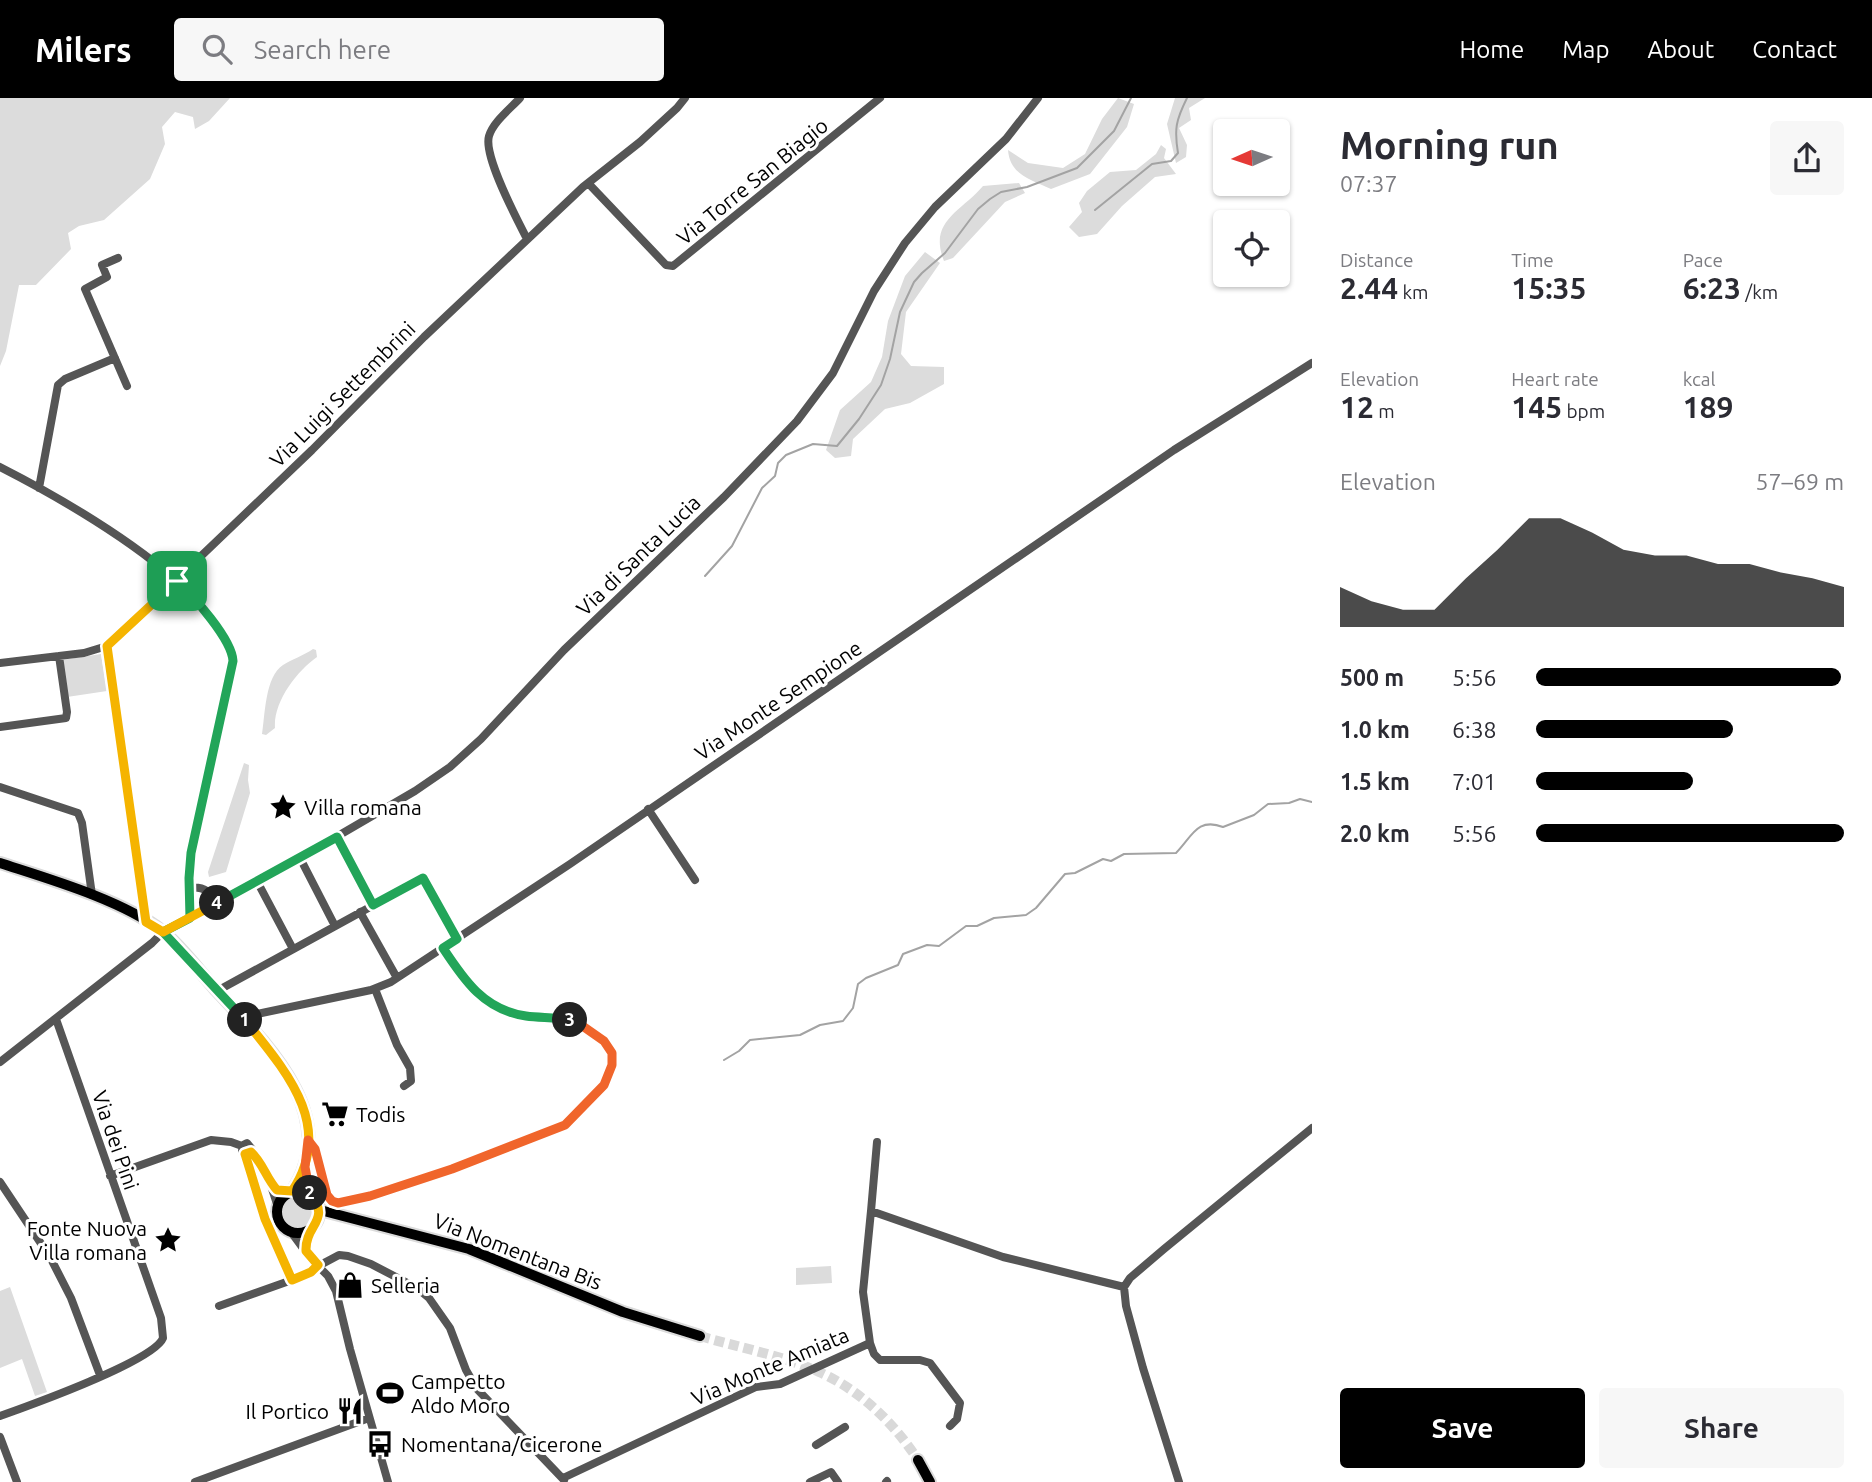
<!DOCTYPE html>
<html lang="en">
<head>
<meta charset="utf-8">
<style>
  :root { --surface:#fff; --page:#f7f7f7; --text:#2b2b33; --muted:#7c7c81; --accent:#000 }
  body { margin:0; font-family:Ubuntu,sans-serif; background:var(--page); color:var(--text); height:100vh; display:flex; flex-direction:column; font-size:26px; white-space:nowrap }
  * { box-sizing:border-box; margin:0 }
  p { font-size:23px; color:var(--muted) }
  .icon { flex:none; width:38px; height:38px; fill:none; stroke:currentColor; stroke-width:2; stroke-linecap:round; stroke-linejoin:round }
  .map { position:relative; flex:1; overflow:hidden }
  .panel { display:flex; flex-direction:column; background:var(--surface); width:560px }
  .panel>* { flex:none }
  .needle { width:46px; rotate:267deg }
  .controls { position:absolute; left:1213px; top:21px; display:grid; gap:14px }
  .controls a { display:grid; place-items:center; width:77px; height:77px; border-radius:7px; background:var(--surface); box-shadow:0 2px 5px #0004; font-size:35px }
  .pin { position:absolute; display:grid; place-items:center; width:60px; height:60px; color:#fff; margin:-30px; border-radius:14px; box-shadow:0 4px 10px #0006 }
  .km { position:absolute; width:35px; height:35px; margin:-18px; border-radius:50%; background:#222; color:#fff; font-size:19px; line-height:35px; text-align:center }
  .round { display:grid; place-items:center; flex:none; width:74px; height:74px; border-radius:7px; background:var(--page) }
  .headline { display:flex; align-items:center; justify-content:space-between; height:119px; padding:0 28px }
  h1 { font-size:38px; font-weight:600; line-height:52px }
  .stats { display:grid; grid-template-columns:repeat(3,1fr); gap:10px; height:119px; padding:7px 28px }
  .stats div { display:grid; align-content:center }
  .stats b { font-size:30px; font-weight:600 }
  .stats small { font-size:19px; font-weight:400 }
  .stats p { font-size:19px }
  .chart { height:196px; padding:14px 28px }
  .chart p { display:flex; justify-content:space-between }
  .chart svg { width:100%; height:126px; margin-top:7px; fill:var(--accent); opacity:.7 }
  .action { display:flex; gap:14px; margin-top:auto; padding:14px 28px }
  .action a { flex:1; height:80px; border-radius:7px; background:var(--accent); color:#fff; font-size:28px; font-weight:600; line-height:80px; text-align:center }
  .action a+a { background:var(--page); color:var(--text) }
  ul { padding:0 28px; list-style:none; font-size:23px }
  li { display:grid; grid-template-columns:112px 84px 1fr; align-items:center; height:52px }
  li i { height:18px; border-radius:9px; background:var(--accent) }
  header { display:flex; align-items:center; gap:42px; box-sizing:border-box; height:98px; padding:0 35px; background:var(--accent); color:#fff }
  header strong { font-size:33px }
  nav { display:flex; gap:38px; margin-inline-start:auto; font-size:24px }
  .search { width:490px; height:63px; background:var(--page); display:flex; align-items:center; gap:18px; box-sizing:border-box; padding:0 24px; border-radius:7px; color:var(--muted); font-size:26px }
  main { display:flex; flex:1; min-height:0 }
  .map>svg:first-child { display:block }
  .green { fill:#dcdcdc }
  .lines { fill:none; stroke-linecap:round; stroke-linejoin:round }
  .stream { stroke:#a3a3a3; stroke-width:2 }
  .major-tunnel { stroke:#d9d9d9; stroke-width:10; stroke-dasharray:10 5; stroke-linecap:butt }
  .major-casing { stroke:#dbdbdb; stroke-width:14 }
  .minor { stroke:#555; stroke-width:8 }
  .major { stroke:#000; stroke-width:10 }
  .split-1-casing { stroke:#fff; stroke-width:14 }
  .split-2-casing { stroke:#fff; stroke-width:14 }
  .split-3-casing { stroke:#fff; stroke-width:14 }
  .split-4-casing { stroke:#fff; stroke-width:14 }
  .split-5-casing { stroke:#fff; stroke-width:14 }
  .split-1 { stroke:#22a559; stroke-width:9 }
  .split-2 { stroke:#f5b400; stroke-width:9 }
  .split-3 { stroke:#f0652b; stroke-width:9 }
  .split-4 { stroke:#22a559; stroke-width:9 }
  .split-5 { stroke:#f5b400; stroke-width:9 }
  .labels { text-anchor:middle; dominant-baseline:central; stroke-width:6; stroke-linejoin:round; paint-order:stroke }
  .street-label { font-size:21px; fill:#000; stroke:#fff }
  .poi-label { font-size:21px; fill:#000; stroke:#fff; text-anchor:start }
</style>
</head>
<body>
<header>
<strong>Milers</strong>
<div class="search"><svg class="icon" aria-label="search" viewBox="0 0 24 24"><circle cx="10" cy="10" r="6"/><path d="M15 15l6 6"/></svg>Search here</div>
<nav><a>Home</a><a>Map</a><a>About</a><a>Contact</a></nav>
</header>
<main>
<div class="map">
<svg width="1312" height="1384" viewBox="0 0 1312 1384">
  <rect width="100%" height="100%" fill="#fff"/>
  <path class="green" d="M0,0H230L209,23L195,31L193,19L175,14L162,29L165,46L150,81L104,122L79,128L68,135L71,151L36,187H19L6,253L0,268Z
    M1118,0L1134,6L1127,29L1090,76L1051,91C1030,81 1010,77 1008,52L1028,65L1063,70L1085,56L1102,21Z
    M1175,0H1205L1189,10L1191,22L1179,30L1187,47L1186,59L1176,65L1167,26Z
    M1161,47L1166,51L1164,60L1176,76L1155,79L1122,108L1097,136L1079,139L1069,129L1082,114L1079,105L1087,93L1110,74L1136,72L1156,56Z
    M1019,85L1025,95L1005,104L953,160L944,163C928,123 961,114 983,88Z
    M925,154L940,165L906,214L901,256L911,268L944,269V286L910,305L885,311L853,341L851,358L835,360L826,352L840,312L871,284L882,259L888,223L905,178Z
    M313,551L316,552L317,559C297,573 273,604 275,630L266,637L262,636C265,618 265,578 283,567C292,561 303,558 313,551Z
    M101,556L107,593L67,599L62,562Z
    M244,665L249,667L248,682L250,695L226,774L209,779L208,774Z
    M283 1114a15 15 0 1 1 30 0a15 15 0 1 1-30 0Z
    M831,1168L832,1185L796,1187V1170Z
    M10,1189L47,1294L35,1298L22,1261L0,1270V1193Z"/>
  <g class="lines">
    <path class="stream" d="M1095,112L1152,66L1171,63L1178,55C1174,31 1176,22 1187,0
      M705,478L732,448L762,390L775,378L778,365L786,357L813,346L837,348L859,321L881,287L890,261L900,214L914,184L922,175L945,155L978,111L990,101L1001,94L1027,89L1077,70L1114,33L1131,0
      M724,962L739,953L750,942L800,937L820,927L843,923L853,910L858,886L866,880L898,867L903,856L927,847L939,848L966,828H977L994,820L1026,817L1036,810L1065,776L1075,775L1103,761L1111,763L1124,756L1176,755C1192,739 1197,719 1223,729L1254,717L1268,706L1289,705L1300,701L1312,704"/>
    <path class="major-tunnel" d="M700,1238C737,1249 784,1258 819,1274C860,1292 894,1325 918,1362"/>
    <defs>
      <path id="major" d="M0,765C49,781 122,802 162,833C182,849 199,873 216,892C265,944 343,1018 292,1093
        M277 1114a21 21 0 1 1 42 0a21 21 0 1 1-42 0Z
        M320,1112L469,1151L623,1214L700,1238
        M918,1362L930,1384"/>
    </defs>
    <use href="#major" class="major-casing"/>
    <path class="minor" d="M520,0C510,11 493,24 489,38C483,58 517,121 527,141
      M588,85L666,167L673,168L880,0
      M118,160L102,167L107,179L85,191L127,288
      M0,369C57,398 134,443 181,487C200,504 218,529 231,551L233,559L231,573L191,760L190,820
      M39,390L58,287L65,281L115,260
      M107,548L147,824
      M0,565L84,555L107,548L312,352L424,239L583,89L640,44L677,10L685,0
      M0,629L66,620L67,614L59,558
      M0,689L78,715L82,725L92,797
      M648,711L695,782
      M336,739L374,807
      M300,760L335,828
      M257,783L293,851
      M189,790C202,788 211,793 217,805
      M360,814L397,880
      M375,891L397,947L410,970L411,983L404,988
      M217,893L423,780L457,841
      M243,919L371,892L391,884L570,766L1174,352L1312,265
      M0,964L152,845L163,834L300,760L415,693L450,669L481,641L564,552L724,399L797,323L833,275L874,193L905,145L935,109L1006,41L1038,0
      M308,1043C325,1058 315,1093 336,1105L345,1104C397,1091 447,1073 497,1054C519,1046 542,1039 562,1029C573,1024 581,1011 588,1002C604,986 629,962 601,940C575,920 558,922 526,918C484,913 464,882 443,850
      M251,1054C267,1068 271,1089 278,1109
      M245,1056L249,1055L252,1051L247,1045L243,1047L242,1053L245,1056L267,1125L292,1182
      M110,1078L211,1042L231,1044L242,1048
      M0,1084L50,1159L71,1200L100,1277
      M271,1085L279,1093L289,1094
      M871,1113L877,1044
      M291,1134L310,1160L328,1178L336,1193L350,1251L388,1384
      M306,1153L309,1133
      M219,1208L292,1182L339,1157L348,1158L371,1166L417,1190L429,1200L450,1230L466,1272L477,1291L564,1382
      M870,1245L874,1256L880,1262H920L930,1265L960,1305L957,1321L950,1328
      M0,1318C28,1308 154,1263 163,1240L161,1220L56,921
      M0,1339L17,1384
      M816,1347L845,1329
      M563,1380L756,1289L780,1286L870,1245L863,1194L871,1113L1003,1159L1124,1189
      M195,1384L369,1320
      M810,1384L831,1374L838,1384
      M886,1384L887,1383
      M1179,1384L1143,1270L1126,1208L1124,1189L1130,1180L1164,1151L1312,1030"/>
    <use href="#major" class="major"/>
  </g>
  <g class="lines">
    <defs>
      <path id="split-1" d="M177,483C193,498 232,541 233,563L191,755L189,780L190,820L163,834L245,922"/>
      <path id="split-2" d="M245,922C285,972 336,1028 292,1093L277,1092C266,1080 263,1065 251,1054L245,1056L265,1121L292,1182L311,1174L318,1167L306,1153C305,1126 332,1123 310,1095"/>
      <path id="split-3" d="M310,1095L305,1069L308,1042L315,1051L327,1097L332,1103L338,1105L370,1098L452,1071L565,1027L604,987L612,967V955L604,943L584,929L570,922"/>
      <path id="split-4" d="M217,805L337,739L373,807L423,780L457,841L443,850C464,882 484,912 526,918C540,920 555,919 570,922"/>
      <path id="split-5" d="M177,483L107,548L146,824L163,834L217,805"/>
    </defs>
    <use href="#split-1" class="split-1-casing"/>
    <use href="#split-2" class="split-2-casing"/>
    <use href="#split-3" class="split-3-casing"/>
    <use href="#split-4" class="split-4-casing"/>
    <use href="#split-5" class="split-5-casing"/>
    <use href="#split-1" class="split-1"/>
    <use href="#split-2" class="split-2"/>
    <use href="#split-3" class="split-3"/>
    <use href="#split-4" class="split-4"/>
    <use href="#split-5" class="split-5"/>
  </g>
  <defs>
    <symbol id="sight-bare" viewBox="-9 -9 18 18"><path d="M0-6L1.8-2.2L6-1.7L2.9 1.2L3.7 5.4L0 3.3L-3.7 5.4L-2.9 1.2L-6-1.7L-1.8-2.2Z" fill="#000" stroke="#fff" stroke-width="2.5" paint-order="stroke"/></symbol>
    <symbol id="supermarket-bare" viewBox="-9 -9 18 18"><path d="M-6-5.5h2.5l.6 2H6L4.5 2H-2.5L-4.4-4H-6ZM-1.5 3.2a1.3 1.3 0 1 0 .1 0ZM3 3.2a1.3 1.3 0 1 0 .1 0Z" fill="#000" stroke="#fff" stroke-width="2.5" paint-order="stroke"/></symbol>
    <symbol id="shop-bare" viewBox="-9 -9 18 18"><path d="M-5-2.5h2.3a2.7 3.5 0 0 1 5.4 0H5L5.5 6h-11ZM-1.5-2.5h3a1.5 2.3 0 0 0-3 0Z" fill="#000" stroke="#fff" stroke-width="2.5" paint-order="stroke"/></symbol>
    <symbol id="stadium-bare" viewBox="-9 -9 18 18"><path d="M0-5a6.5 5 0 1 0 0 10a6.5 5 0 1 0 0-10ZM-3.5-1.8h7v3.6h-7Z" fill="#000" stroke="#fff" stroke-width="2.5" paint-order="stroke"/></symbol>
    <symbol id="restaurant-bare" viewBox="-9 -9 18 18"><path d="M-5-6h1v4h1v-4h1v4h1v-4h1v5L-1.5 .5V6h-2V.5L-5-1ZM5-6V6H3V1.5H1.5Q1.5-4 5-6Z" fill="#000" stroke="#fff" stroke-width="2.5" paint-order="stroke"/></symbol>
    <symbol id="bus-bare" viewBox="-9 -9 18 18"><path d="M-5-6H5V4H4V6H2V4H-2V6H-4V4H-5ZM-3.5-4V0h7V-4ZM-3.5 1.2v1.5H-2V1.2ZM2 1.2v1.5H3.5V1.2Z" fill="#000" stroke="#fff" stroke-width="2.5" paint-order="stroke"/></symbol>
  </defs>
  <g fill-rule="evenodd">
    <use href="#sight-bare" x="264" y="690" width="38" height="38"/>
    <use href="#supermarket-bare" x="316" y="997" width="38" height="38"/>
    <use href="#sight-bare" x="149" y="1123" width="38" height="38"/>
    <use href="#shop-bare" x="331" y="1168" width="38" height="38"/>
    <use href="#stadium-bare" x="371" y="1276" width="38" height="38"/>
    <use href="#restaurant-bare" x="331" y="1294" width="38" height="38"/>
    <use href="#bus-bare" x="361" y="1327" width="38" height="38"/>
  </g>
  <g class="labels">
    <g class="street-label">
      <text transform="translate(752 83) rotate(-39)">Via Torre San Biagio</text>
      <text transform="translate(342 296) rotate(-45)">Via Luigi Settembrini</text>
      <text transform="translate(638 457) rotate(-44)">Via di Santa Lucia</text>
      <text transform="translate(778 602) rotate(-34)">Via Monte Sempione</text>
      <text transform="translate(116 1042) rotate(71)">Via dei Pini</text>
      <text transform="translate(518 1153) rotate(21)">Via Nomentana Bis</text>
      <text transform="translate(770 1268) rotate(-23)">Via Monte Amiata</text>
    </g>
    <g class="poi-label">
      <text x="304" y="709">Villa romana</text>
      <text x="356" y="1016">Todis</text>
      <text x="147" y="1130" text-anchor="end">Fonte Nuova<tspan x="147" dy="24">Villa romana</tspan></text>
      <text x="371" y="1187">Selleria</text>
      <text x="411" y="1283">Campetto<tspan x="411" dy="24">Aldo Moro</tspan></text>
      <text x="329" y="1313" text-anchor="end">Il Portico</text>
      <text x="401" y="1346">Nomentana/Cicerone</text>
    </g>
  </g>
</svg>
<div class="controls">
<a><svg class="needle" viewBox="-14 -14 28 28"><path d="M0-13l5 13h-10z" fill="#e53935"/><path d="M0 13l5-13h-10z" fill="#7c7c81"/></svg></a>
<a><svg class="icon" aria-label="locate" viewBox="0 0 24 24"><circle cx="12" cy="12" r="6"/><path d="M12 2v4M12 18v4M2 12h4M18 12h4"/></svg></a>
</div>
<div class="pin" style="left:177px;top:483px;background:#1e9e55"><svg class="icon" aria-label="arrive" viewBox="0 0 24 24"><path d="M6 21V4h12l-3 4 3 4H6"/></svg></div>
<b class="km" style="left:245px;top:922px">1</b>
<b class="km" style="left:310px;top:1095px">2</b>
<b class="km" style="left:570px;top:922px">3</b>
<b class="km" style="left:217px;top:805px">4</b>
</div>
<section class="panel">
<div class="headline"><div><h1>Morning run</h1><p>07:37</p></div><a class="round"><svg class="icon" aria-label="share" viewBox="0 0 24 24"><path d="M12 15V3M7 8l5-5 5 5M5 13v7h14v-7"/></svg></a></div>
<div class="stats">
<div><p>Distance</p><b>2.44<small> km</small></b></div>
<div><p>Time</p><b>15:35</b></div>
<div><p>Pace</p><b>6:23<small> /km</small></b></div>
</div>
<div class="stats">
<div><p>Elevation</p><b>12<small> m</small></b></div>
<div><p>Heart rate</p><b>145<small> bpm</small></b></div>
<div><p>kcal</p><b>189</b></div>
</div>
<div class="chart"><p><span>Elevation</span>57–69 m</p>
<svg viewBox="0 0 160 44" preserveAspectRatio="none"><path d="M0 44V30L10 35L20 38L30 38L40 27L50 17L60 6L70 6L80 11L90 17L100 19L110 19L120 22L130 22L140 25L150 27L160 30V44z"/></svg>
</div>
<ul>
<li><b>500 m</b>5:56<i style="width:99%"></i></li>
<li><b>1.0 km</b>6:38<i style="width:64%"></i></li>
<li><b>1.5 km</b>7:01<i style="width:51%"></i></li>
<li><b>2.0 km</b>5:56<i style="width:100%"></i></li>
</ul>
<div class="action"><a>Save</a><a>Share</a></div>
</section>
</main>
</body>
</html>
